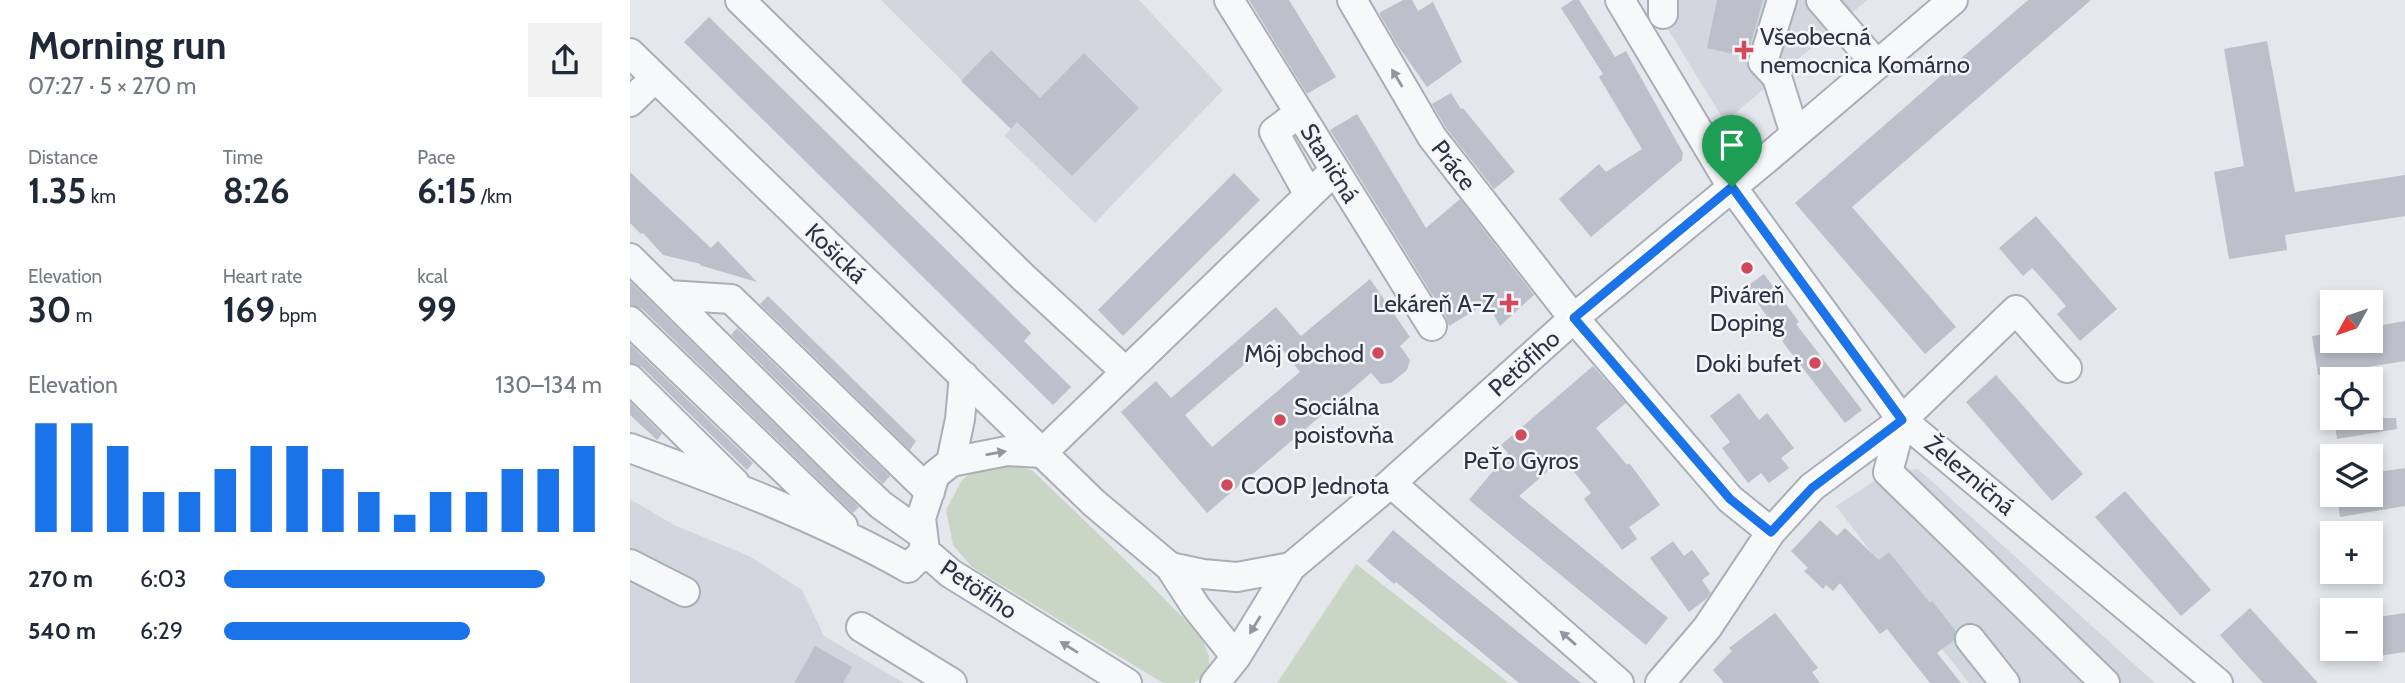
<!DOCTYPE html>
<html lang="en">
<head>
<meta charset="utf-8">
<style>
  :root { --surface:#fff; --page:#f2f2f3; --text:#1f2937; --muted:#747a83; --accent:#1a73e8 }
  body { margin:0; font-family:Cabin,sans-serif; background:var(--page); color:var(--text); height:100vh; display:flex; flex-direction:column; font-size:26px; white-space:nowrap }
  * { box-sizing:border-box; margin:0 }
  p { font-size:23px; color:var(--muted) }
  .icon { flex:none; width:38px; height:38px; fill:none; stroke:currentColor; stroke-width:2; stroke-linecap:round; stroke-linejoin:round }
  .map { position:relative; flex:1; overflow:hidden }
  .side { display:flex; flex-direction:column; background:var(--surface); width:630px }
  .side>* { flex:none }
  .needle { width:46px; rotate:230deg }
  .controls { position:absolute; left:1690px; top:290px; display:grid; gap:14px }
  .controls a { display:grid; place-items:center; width:63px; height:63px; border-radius:0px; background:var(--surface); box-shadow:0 4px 10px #0003; font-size:35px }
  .pin { position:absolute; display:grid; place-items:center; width:60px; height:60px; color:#fff; margin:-72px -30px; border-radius:50% 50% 50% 0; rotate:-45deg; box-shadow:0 0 7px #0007 }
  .pin .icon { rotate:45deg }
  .round { display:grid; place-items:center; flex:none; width:74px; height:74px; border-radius:0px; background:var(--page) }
  .headline { display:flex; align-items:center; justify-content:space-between; height:119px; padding:0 28px }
  h1 { font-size:38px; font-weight:800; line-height:52px }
  .figures { display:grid; grid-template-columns:repeat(3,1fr); gap:10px; height:119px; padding:7px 28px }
  .figures div { display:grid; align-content:center }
  .figures b { font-size:35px; font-weight:800 }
  .figures small { font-size:19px; font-weight:400 }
  .figures p { font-size:19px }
  .chart { height:196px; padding:14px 28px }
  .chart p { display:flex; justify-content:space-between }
  .chart svg { width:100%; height:126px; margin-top:7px; stroke:var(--accent); stroke-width:6 }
  ul { padding:0 28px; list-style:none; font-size:23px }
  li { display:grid; grid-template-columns:112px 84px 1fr; align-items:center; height:52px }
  li i { height:18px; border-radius:9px; background:var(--accent) }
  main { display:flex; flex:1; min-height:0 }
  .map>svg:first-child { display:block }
  .built { fill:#d2d6de }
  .green { fill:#c9d6c5 }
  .building { fill:#bbc0ca; fill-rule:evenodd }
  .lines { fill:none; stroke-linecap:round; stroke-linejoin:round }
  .minor-casing { stroke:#a9aeb7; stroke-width:32 }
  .minor { stroke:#f7f8fa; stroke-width:28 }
  .oneway { fill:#9196a0 }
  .route-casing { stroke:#fff; stroke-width:14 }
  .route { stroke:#1a73e8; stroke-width:9 }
  .poi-dot { fill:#d1495b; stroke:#f4f6f9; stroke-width:2.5 }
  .labels { text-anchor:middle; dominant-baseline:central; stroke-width:5; stroke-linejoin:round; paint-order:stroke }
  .poi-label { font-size:24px; fill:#2b3445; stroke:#f4f6f9; text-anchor:start }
  .street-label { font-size:24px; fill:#2b3445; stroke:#f4f6f9 }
</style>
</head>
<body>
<main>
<section class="side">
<div class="headline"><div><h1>Morning run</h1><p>07:27 · 5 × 270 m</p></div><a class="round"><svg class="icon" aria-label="share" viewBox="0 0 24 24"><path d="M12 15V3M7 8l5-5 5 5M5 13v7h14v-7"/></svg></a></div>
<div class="figures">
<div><p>Distance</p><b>1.35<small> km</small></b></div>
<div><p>Time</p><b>8:26</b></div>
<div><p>Pace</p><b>6:15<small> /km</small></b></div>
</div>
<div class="figures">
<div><p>Elevation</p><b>30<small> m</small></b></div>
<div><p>Heart rate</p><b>169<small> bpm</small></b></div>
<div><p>kcal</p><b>99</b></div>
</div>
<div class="chart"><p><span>Elevation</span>130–134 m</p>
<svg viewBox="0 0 160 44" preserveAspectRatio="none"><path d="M5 44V6M15 44V6M25 44V14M35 44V30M45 44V30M55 44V22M65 44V14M75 44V14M85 44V22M95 44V30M105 44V38M115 44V30M125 44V30M135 44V22M145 44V22M155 44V14"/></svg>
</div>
<ul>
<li><b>270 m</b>6:03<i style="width:85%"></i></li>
<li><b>540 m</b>6:29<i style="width:65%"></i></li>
</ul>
</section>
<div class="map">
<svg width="1775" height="683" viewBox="0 0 1775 683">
  <rect width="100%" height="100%" fill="#e4e7ec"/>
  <path class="built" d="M251,0H509L593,90L465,223L374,135L381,129Z
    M1020,0H1237L1095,122Z
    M1288,469L1525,683H1339L1245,563L1241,552L1206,506L1258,472Z
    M0,499L44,525L119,556L172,590L194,636L274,683H0Z"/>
  <path class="green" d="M383,463L403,471L514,578L570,635L579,656V671L564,683H533L342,567L323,545L316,510L332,480L355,464Z
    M726,564L879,683H647Z"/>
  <path class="building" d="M619,0H659L706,77L677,94Z
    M773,0H782L788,11L803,2L832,62L797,87L768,46L749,13Z
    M943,0H949L985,57L996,51L1053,153L1052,160L961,237L929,199L969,164L976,172L1012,149L969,77L973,74L931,8Z
    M1087,0H1133L1117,57L1077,48Z
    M1398,0H1461L1222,207L1326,327L1295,354L1165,203Z
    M79,17L401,333L394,341L441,387L423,405L54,42Z
    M1637,41L1665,192L1775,175V216L1655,235L1657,250L1599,259L1584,172L1614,166L1594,49Z
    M361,50L410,98L454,53L509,108L442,176L387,122L381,129L331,81Z
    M821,93L831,109L833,108L885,172L864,189L816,128L802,104Z
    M727,114L796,228L830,199L904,295L870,326L857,303L819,326L816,317L700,130Z
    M0,172L81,248L88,241L127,282L69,265L71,264L33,255L13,233L11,234L0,223Z
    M604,173L630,200L493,336L468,310Z
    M1406,216L1487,309L1450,341L1427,314L1436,306L1415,282L1402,268L1393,276L1369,248Z
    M1134,274L1169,322L1166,324L1232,410L1215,423L1152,341L1154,340L1116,287Z
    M740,279L780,337L770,346L780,360L777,370L761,383L751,384L741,373L577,513L491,412L526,381L541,398L646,307L671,336ZM644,339L670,372L582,447L555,415Z
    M0,281L229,507L223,513L12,309L0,305Z
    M138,296L286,441L280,450L130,304Z
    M1775,321V361L1688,375L1682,336L1703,333V341H1741V327Z
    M107,328L260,476L253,484L101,335Z
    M0,344L123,463L117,470L12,367L0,363Z
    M963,366L996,403L966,428L997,465L999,463L1006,472L1030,505L999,527L1007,539L992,550L954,499L961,493L933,458L889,496L1038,618L1016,645L839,500L878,453L871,445Z
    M1366,375L1453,474L1422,501L1336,402Z
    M1109,393L1129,420L1137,413L1164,448L1151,458L1159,468L1139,483L1131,473L1118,483L1092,448L1100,442L1080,416Z
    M0,402L32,434L27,440L0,415Z
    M1704,418H1766L1767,429L1707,439Z
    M1775,468V506L1710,517L1707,495H1741V473Z
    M1495,491L1581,590L1551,616L1465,517Z
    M1190,520L1207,536L1215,528L1249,560L1259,552L1300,603L1302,601L1326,631L1324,640L1307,653L1331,683H1300L1257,629L1250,634L1210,583L1203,591L1196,585L1193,589L1174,571L1178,568L1161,551Z
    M763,530L794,556L951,683H889L766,582L764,584L737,561Z
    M1043,541L1054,556L1062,550L1080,574L1072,580L1081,593L1076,599L1059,612L1020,558Z
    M1620,608L1688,683H1633L1611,659L1590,635Z
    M1145,613L1188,668L1182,672L1190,683H1094L1083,670L1102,651L1099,648Z
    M1775,613V652L1741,657V618Z
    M185,646L222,667L213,683H164Z"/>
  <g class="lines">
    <defs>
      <path id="minor" d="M110,0L393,277L496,372
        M599,0L802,326
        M722,0L802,137L937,310L1100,499L1141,532
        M990,0L1102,187L1272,420L1588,683
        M1033,0V14
        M1152,0L1133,62L1147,77L1165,134
        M1191,0L1247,65
        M0,53L464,503L540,567L573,574L607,577L661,567
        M0,102L25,78
        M669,113L644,132L679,195
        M0,258L217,473L251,505L293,535
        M38,295L101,299L300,492
        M0,321L213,526
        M1437,368L1386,310L1272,420L1258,472L1475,683
        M0,379L105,483
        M0,448C95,483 190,518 278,568L295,551
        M412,453L377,451L321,462L305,475L291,518L295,551L320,573L497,683
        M412,453L705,170
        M321,462L330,419L334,376
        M761,483L989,683
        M0,564L55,592
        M540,567L566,607L606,657
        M231,627L322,683
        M1340,639L1375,683
        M585,683L606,657L661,567L761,483L944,318L1135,160L1323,0
        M1030,683L1077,628L1141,532L1182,487L1272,420"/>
    </defs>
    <use href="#minor" class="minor-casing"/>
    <use href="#minor" class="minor"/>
  </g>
  <defs><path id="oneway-solid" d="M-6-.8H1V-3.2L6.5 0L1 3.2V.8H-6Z" transform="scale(1.75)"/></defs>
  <g class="oneway">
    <use href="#oneway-solid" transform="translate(767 78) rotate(-121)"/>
    <use href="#oneway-solid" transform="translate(366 453) rotate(-10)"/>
    <use href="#oneway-solid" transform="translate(625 625) rotate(121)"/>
    <use href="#oneway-solid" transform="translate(938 638) rotate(-139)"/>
    <use href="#oneway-solid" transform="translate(439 647) rotate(-148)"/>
  </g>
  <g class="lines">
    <defs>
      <path id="route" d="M1102,187L1272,420L1182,488L1141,532L1100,499L944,318Z"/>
    </defs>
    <use href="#route" class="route-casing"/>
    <use href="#route" class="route"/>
  </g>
  <g class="poi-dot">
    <path d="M1110.5 39.5h7v7h7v7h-7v7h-7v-7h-7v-7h7z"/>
    <circle cx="1117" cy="268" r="7"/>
    <path d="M875.5 292.5h7v7h7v7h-7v7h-7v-7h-7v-7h7z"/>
    <circle cx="748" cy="353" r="7"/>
    <circle cx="1185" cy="363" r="7"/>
    <circle cx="650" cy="420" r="7"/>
    <circle cx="891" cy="435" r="7"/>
    <circle cx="597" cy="485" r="7"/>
  </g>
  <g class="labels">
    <g class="poi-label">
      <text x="1130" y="36">Všeobecná<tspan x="1130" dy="28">nemocnica Komárno</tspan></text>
      <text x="1117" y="294" text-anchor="middle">Piváreň<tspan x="1117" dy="28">Doping</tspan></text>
      <text x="865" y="303" text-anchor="end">Lekáreň A-Z</text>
      <text x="734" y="353" text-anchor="end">Môj obchod</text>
      <text x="1171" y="363" text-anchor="end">Doki bufet</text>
      <text x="664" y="406">Sociálna<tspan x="664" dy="28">poisťovňa</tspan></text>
      <text x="891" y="460" text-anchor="middle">PeŤo Gyros</text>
      <text x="611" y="485">COOP Jednota</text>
    </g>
    <g class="street-label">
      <text transform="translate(700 163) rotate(58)">Staničná</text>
      <text transform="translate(824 165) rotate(52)">Práce</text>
      <text transform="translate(206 253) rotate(44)">Košická</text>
      <text transform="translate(894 363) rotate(-42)">Petöfiho</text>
      <text transform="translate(1340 475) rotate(40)">Železničná</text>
      <text transform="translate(349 589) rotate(34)">Petöfiho</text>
    </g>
  </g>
</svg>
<div class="controls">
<a><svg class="needle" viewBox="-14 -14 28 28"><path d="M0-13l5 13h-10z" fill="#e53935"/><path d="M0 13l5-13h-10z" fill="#747a83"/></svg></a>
<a><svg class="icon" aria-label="locate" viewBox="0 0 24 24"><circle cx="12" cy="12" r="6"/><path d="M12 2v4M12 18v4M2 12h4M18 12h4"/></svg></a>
<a><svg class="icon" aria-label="layers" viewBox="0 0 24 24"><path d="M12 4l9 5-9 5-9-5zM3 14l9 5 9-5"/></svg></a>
<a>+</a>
<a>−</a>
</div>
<div class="pin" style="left:1102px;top:187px;background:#1e9e55"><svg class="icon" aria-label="arrive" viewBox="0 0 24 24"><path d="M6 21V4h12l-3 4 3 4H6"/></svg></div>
</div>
</main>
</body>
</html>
